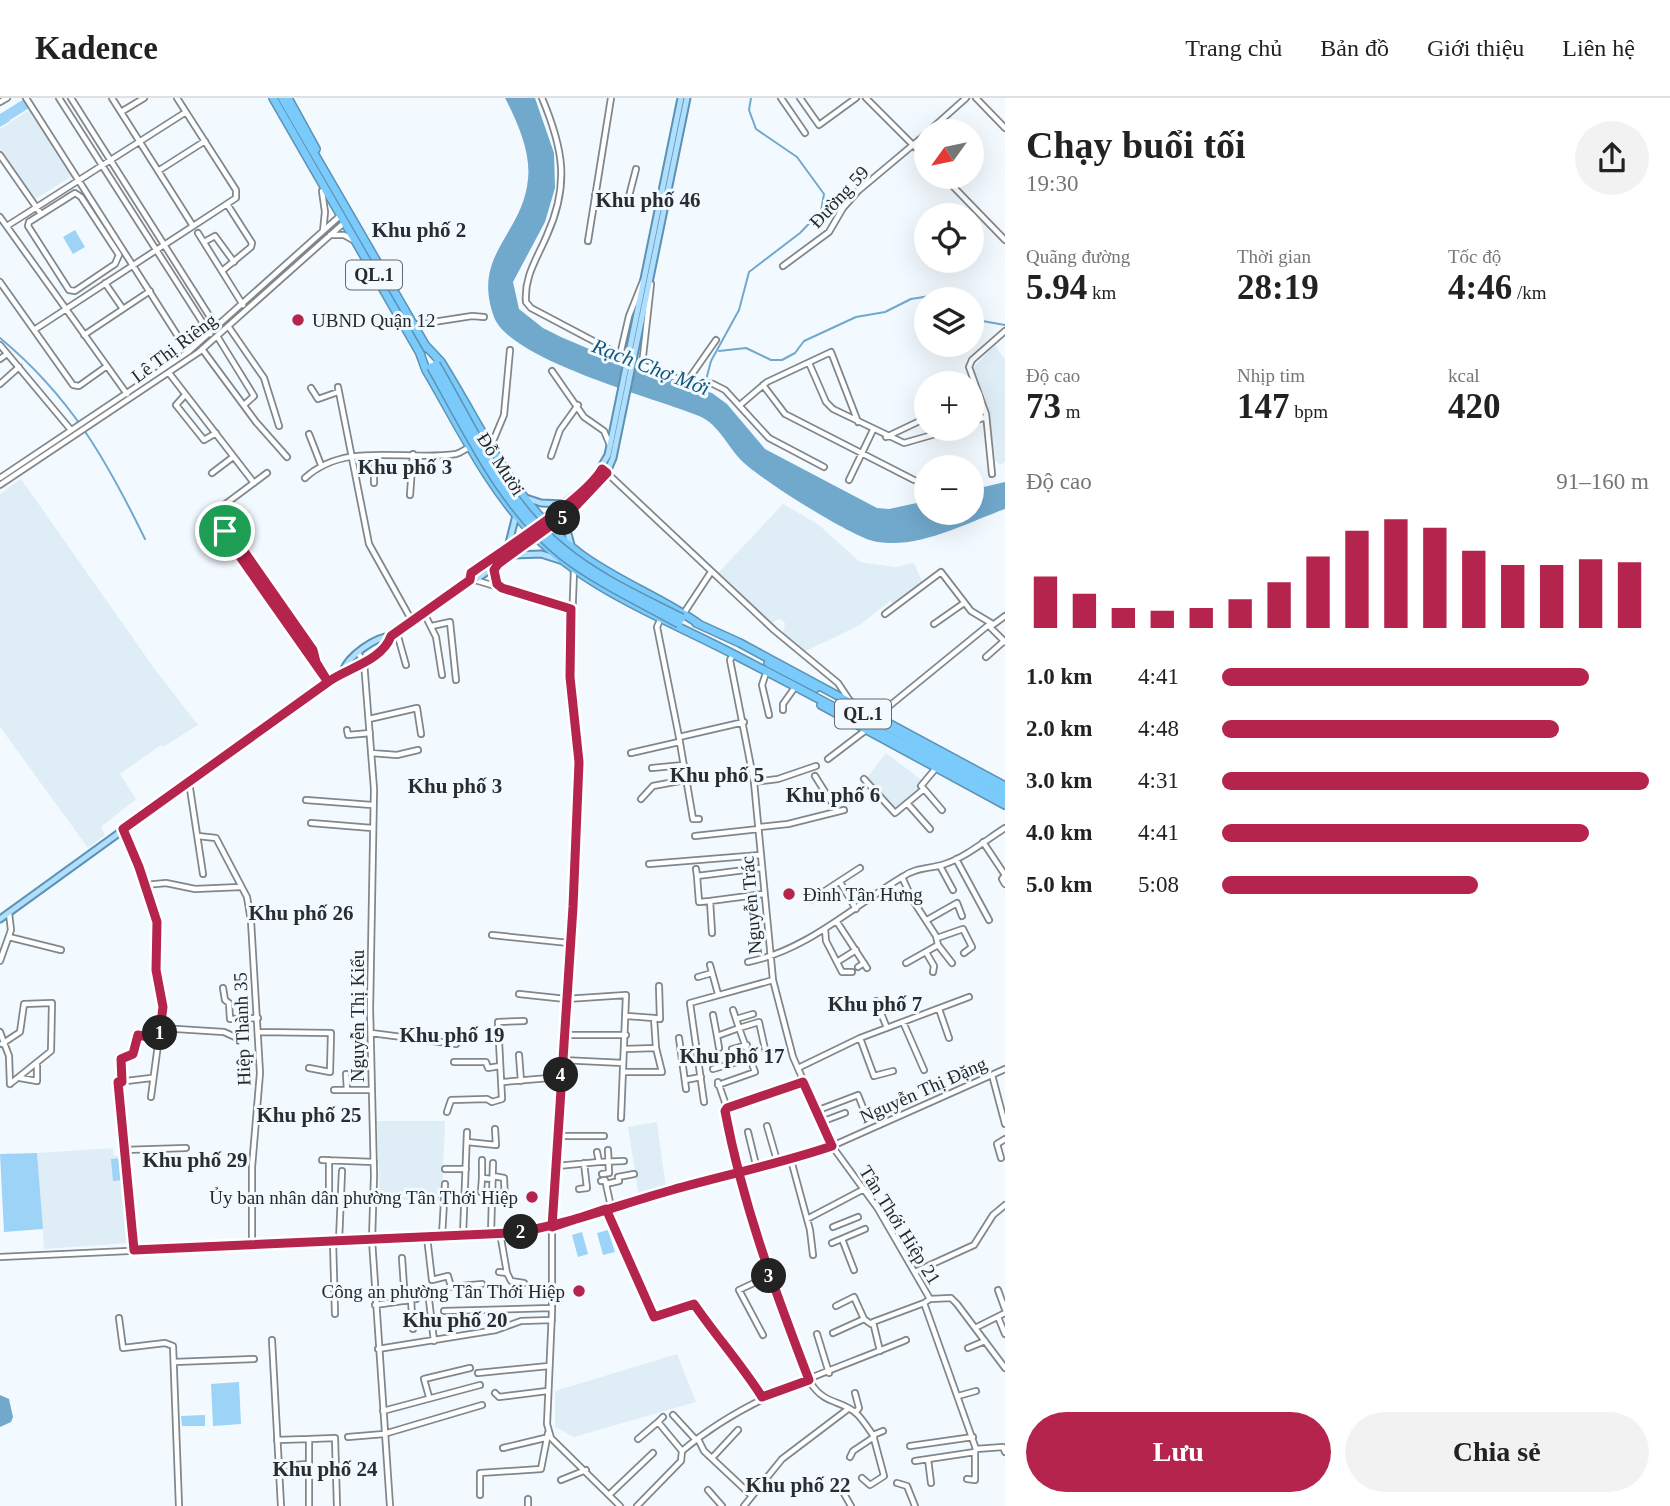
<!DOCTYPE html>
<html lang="vi">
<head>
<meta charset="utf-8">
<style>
  :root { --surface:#fff; --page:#f2f2f2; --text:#222; --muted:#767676; --line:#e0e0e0; --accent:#b5244c }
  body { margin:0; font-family:"Times New Roman",serif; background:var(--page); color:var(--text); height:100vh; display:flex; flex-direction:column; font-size:26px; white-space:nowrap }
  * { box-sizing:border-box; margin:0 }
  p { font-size:23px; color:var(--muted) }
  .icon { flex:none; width:38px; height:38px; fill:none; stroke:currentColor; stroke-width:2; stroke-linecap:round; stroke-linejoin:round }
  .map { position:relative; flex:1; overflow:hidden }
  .side { display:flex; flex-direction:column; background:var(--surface); width:665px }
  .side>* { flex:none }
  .needle { width:46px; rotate:237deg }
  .fabs { position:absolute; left:914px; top:21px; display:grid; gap:14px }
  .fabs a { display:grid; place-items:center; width:70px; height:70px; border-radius:50%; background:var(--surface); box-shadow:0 7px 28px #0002; font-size:35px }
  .pin { position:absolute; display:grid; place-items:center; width:60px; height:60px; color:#fff; margin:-30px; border:4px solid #fff; border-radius:50%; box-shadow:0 2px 7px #0007 }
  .km { position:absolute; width:35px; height:35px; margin:-18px; border-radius:50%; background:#222; color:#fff; font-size:19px; line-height:35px; text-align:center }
  .round { display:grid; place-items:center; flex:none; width:74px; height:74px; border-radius:37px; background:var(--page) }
  .overview { display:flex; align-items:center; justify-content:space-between; height:119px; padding:0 21px }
  h1 { font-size:38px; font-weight:600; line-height:52px }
  .figures { display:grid; grid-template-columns:repeat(3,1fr); gap:10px; height:119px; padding:7px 21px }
  .figures div { display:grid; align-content:center }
  .figures b { font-size:35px; font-weight:600 }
  .figures small { font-size:19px; font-weight:400 }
  .figures p { font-size:19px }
  .chart { height:196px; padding:14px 21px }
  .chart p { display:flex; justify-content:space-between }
  .chart svg { width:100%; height:126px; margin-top:7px; stroke:var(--accent); stroke-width:6 }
  .cta { display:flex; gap:14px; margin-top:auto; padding:14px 21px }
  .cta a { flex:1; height:80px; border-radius:42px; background:var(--accent); color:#fff; font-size:28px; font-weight:600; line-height:80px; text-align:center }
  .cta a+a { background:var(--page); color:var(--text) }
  ul { padding:0 21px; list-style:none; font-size:23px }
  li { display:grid; grid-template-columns:112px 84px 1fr; align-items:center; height:52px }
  li i { height:18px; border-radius:9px; background:var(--accent) }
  header { display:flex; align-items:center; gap:42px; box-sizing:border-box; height:98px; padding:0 35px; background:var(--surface); border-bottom:2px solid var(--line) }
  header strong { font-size:33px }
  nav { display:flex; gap:38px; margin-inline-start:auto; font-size:24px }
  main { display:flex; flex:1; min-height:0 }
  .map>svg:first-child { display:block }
  .built { fill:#dfedf7 }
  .green { fill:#9cd3f6 }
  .water { fill:#71a9cd }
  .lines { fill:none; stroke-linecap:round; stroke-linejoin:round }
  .stream { stroke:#71a9cd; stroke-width:2 }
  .minor-casing { stroke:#80878b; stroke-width:8 }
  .major-casing { stroke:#5d92b2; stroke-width:9 }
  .highway-casing { stroke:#5d92b2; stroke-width:10 }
  .minor { stroke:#fff; stroke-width:4.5 }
  .major { stroke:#afdffd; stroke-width:5 }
  .highway { stroke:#7acafc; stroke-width:7 }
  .highway-bridge-casing { stroke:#5d92b2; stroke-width:10; stroke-linecap:butt }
  .highway-bridge { stroke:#7acafc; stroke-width:7 }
  .route-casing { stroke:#fff; stroke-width:14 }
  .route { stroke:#b5244c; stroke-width:9 }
  .poi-dot { fill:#b5244c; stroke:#f3faff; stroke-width:2.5 }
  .labels { text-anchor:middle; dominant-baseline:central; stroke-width:6; stroke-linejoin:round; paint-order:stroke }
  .shield { fill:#f3faff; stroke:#64686a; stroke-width:2 }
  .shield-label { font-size:18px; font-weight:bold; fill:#26292a }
  .street-label { font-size:19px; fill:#26292a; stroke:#f3faff }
  .poi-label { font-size:19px; fill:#26292a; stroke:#f3faff; text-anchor:start }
  .neighbourhood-label { font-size:21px; font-weight:bold; fill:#282d31; stroke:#f3faff }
  .water-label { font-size:21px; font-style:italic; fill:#12577b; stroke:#f3faff }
</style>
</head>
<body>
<header>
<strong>Kadence</strong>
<nav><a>Trang chủ</a><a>Bản đồ</a><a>Giới thiệu</a><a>Liên hệ</a></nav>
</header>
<main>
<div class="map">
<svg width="1005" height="1408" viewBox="0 0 1005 1408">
  <rect width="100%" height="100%" fill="#f3faff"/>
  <path class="built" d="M29,12L72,78L34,102L0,50V31Z
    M995,247L1005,262V364L1000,367L995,362L989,317L972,271Z
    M21,381L154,570L198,627L163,649L161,647L120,676L136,701L101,729L105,737L88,750L0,629V396Z
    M783,406L819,427L860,464L895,469L914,465L923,485L893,506L890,503L860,527L804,554L783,535L785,525L779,521L772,525L718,475Z
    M886,655L923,683L919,688L920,692L895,714L866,681Z
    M377,1023H445L442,1103L380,1101Z
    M657,1024L666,1091L639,1099L628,1029Z
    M113,1050L114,1058L121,1057L131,1145L44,1151L37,1055Z
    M677,1256L696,1304L574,1339L555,1329V1293Z"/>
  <path class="green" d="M24,1L29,10L10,22L8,19L10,23L0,29V16Z
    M75,132L85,149L73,156L63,139Z
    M37,1055L43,1131L4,1134L0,1056Z
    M122,1060L124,1082L113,1083L111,1061Z
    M608,1132L615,1154L603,1157L597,1135Z
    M582,1134L588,1156L578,1159L572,1137Z
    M239,1284L241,1326L213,1328L211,1286Z
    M205,1317V1328H182L181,1318Z"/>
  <path class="water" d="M505,0H535L554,55L555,90L545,124L513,184L519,211L543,230L561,239L641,273L712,295L727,306L765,351L877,410L889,411L926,403V415H971V392L1005,384V411C966,425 916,453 873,443C849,437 762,382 743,364C728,350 719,326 699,318C655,300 510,262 494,219C471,156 523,137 528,81C531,54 517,23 505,0Z
    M0,1297L9,1301L13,1319L11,1324L0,1329Z"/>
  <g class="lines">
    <path class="stream" d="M971,221L1005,227
      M0,240C70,298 106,361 145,441
      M719,253L746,250L771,262H782L795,255L804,243L856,219L885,214L911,201L930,198L933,201
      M706,282L711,263L739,212L749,174L800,135L821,113L824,96L797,59L756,31L749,12L751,0"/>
    <defs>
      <path id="minor" d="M26,0L188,254
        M59,0L210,236
        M71,0L217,230
        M112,0L193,128
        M542,0C563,50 570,86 547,137C537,161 524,178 526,204L531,210L620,257L629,218L643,183
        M781,0L805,35
        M800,0L819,27L856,0
        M866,0L926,60
        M976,0L1005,30
        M0,4L7,0
        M121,14L144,0
        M929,33L966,0
        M0,57L41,116
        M158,73L205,43
        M944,79L1005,142
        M322,93L325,114L323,133
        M75,95L81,99L119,157L115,166L75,193L69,192L28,128L29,124Z
        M595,97L628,102L636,71
        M0,119L127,296
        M7,128L186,14
        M198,135L243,207
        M330,137H344L353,142
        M588,143L611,0
        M204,144L215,138L234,164
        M783,168L829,134L843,110L858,93L926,36
        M222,173L251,149L252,145L227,106
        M0,184L73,287L79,288L107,268
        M105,185L123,211
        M651,186L642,267L676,280L713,286L725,292L769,340L824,369
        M414,227L472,218L484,219
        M228,228L264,280L279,328
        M34,232L236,100V92L177,0
        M84,237L150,193
        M217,238L254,298L244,307
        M0,247L71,332
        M202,251L256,324L287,359
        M0,261L7,256
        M809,265L826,304L833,311L904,345L953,331
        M552,273L584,319L604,333L610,347
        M169,275L254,385
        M688,282L716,242
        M0,286L19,269
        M763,287L785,316L914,382
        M338,289L369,446L412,523
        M311,290L318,301L338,294
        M185,297L176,307L204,342L216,335
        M922,299L926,307
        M740,307L767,284L831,254L858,324
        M971,324L986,319
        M309,336L321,367
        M886,339L926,320
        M491,348L504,317L510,252
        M374,358V385
        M551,358L560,332L578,307
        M212,375L233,359
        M267,375L212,416L328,584
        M607,375L774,532L838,585L850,603
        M992,376L986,316L969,269L972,262L1005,233
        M0,380L188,254L341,117
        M305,380C346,342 406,364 456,356C461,355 465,351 470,349
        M849,382L873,332
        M0,387L199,254L345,124
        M410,397L413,356
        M226,434L234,439L313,552L316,563
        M574,472L570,579L579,664L559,1038L552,1112V1213L547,1326L551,1340L620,1408
        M475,482L571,511
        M424,515L436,539L442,577
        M684,515L711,474
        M1005,518L990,529L1005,544
        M660,522L657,529L679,639
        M934,526L964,505
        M432,528L450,524L456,582
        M397,535L406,567
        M358,555L364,564L374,691L370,911L374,1078L372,1142L390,1408
        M733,557L730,562L754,684L773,882L793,959L832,1048L878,1111L930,1201L951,1200L957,1206L1005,1270
        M986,559L1003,544
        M765,578L762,587L769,617
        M783,612V606L793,592
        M877,618L991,525L971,513L941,474L885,516
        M369,621L417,610L421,636
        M347,632L348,637L370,635
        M371,655L397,657L418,652
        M631,655L679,644
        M828,661L866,632
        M652,670L683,667
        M815,678L837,713
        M864,681L895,715L924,691L921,688L936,670
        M189,684L203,776
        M754,684L778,681L816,668
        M924,691L942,712
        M641,701L653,688L685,682
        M306,702L372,707
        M907,705L930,731
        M699,721H693L679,639L744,624
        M311,725L372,730
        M759,729L788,726L844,712
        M123,731L157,824L156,872L163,909L151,999
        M198,738L216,740L247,799L251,823L260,975L252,1069V1146
        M695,738L759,731
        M983,744L1005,777L1002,781L1005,786
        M956,761L989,822
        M649,766L760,757
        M940,768L953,792
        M696,771L697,778
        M902,779L912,801L936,838L938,847L906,865
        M840,784L856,811
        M145,787L166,785L195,791L240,789
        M811,802L860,770
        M710,803L699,804L697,778L761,770
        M927,822L957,805L962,818
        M837,824L867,870
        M825,831L826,843L842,874H852
        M712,835L710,803L763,796
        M492,837L569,845
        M9,839L61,852
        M937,840L963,831L972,849L964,855
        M938,847L952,865
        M927,856L934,868L933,874
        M0,863L11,832L9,815
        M748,864C808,852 853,808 904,778C917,769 930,771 945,766C966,759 986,742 1005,730
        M837,864L856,852
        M710,867L718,896
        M858,869L864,865
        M698,879L712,875
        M223,890L225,902L229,905L230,921L258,920
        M519,896L566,901L626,897L621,1020
        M876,903L887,930
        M939,911L949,940
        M733,912L739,930L759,924L765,951
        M713,917L717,938L739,930L755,974L718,987
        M627,918L654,920
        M736,921L753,916
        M903,924L924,972
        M161,930L224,934L235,939
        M0,934L9,958L10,986
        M258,934L331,935L330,974L309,970
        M371,935L456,946
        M564,937H626
        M717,938L719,950
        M679,940L686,991
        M860,940L874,978L893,973
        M2,946L20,934L24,906L52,905L51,953L10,986
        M625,951L656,950L654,920L660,921L659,888
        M732,951L747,947
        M519,957L521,983
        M562,962L623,965
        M454,964H486L488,970L500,968
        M798,970L860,940L969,899
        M713,971L751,960
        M623,974H662L656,950
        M346,976L347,992
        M992,977L1005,1026
        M20,980L37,983V967
        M685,982L701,979
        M123,984L121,961H128L133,956L138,937L159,941
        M503,984L561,979
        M718,984L727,1010
        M803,984L727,1010C719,1038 790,1254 810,1284C825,1308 841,1301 857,1316C863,1322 868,1330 873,1337L883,1333
        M334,992H372
        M704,1004L690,905L773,882
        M816,1013L858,997L864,1012
        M447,1014L451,1002L487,1001L492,1004L502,1001L498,924L524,923
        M821,1024L845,1015
        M767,1028L778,1066
        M748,1034L757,1071
        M559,1038H604
        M467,1044L496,1047L495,1031
        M124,1052L186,1050
        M1001,1060L997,1046L1005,1041
        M322,1062L374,1064
        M329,1062V1099
        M482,1062V1080L493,1081
        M791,1062L810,1132L813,1157
        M599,1064L624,1063
        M557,1068L599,1064L597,1054
        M445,1071H466
        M602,1076L609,1075L608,1052
        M493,1078L504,1080L505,1103
        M601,1083L605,1082L606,1086
        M606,1086L619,1083L618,1079L634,1076
        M606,1086L611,1109
        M579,1091L587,1090L584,1065
        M481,1094L482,1080
        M606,1111L654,1219L694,1206C716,1238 741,1266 763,1299
        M807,1121L864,1091
        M833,1129L858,1119
        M491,1135L493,1065
        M463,1137L467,1034
        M442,1138L445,1086
        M427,1139L432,1182L448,1178L451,1189L482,1186
        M842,1141L854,1172
        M333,1143L335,1216
        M339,1143L342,1073
        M832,1145L865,1131
        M134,1152L118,984L151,980
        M0,1159L512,1135L552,1129L670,1092L791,1062L832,1048L1005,971
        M402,1160L405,1203
        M917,1173L974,1147L993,1117L1005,1107
        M499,1174L507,1175L500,1135
        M507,1175L511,1183L524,1185
        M998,1192L1005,1211
        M930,1201L924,1205L976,1351L1003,1349L1005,1354
        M411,1202L413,1231
        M429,1202L434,1243
        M375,1207L416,1201
        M836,1208L854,1199L864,1221L871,1226
        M444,1213L552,1210
        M998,1219L1005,1236
        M119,1220L123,1250L165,1245L173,1248L179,1408
        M975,1230L1005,1215
        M833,1235L864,1221
        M817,1236L829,1275
        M763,1237L739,1192L769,1178
        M272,1242L281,1408
        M968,1250L985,1243
        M378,1251L496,1232L521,1223L552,1222
        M880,1253L873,1224L924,1205
        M174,1264L254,1261
        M478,1275L549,1268
        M495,1295L499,1299L547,1293
        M855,1295L859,1310L856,1314
        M958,1298L976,1293
        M429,1299L424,1281L470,1270
        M383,1313L480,1287
        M673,1317L696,1342
        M658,1324L663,1319
        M348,1339L384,1336L482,1307
        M638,1341L658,1324L682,1353
        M698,1341L704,1353L752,1398
        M277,1342L309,1341
        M910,1348L973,1339
        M503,1350L545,1340
        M850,1359L853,1353L874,1339
        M712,1360L738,1332
        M928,1361L931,1385
        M915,1363L975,1354L976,1351
        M278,1368L308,1366
        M862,1380L870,1387L884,1378L873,1337
        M967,1381L975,1382V1354
        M561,1382L586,1372
        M897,1385L907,1388L915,1408
        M708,1392L722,1408
        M843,1394L851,1408
        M610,1396L653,1355
        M480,1397V1375L541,1371L548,1335
        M528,1401V1408
        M309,1408V1341L335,1340L337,1408
        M637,1408L681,1363L682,1353C748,1297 827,1275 906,1242
        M744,1408L782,1361L848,1311"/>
      <path id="major" d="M526,400L541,405L564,406
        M541,423L592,384L608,357L681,0
        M550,431L604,381L613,360L687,0
        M509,445L516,417
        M571,447L567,432L572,412
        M514,457L541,456L560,462
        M496,469L494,478L502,490
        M470,482L471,475L531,431
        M343,573C348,558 375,539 391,538
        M0,821L343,573C359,573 386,553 391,538L464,485L475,482L539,438"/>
      <path id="highway" d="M273,0L421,257
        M282,0L427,250
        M288,0L316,51
        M426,248L441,264C483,331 514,406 579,455C616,483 661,499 699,526
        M419,253L426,272C459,328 488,390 533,436C589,493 664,520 733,556C824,603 915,652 1005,701
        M696,525L740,545L1005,688
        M768,565L816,590
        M821,607L1005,707
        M863,616L1005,693"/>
    </defs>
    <use href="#minor" class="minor-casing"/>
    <use href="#major" class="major-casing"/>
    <use href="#highway" class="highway-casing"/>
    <use href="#minor" class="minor"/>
    <use href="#major" class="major"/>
    <use href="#highway" class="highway"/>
    <defs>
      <path id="highway-bridge" d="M436,266C473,329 504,403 562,450C598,480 641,499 682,520
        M431,269C468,334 502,410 563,458C598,485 640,504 679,526"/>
    </defs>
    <use href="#highway-bridge" class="highway-bridge-casing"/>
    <use href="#highway-bridge" class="highway-bridge"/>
  </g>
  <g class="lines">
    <defs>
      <path id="route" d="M225,433L229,443L328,584L123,731L139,769L157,824L156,872L163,909L159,941L138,937L133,956L121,961L122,984H118L134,1152L512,1135C567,1127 618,1107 672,1092C725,1077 779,1066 832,1048L803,984L727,1010L725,1013C743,1108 775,1193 809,1282L762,1299C741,1266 716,1238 694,1206L654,1219L606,1111L552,1129L573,809L579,664L570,579L571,511L502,490L497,486L494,472L498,466L572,412L607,375L602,371C585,401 503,452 471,475L470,482L391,538C382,563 347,570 328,584L316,564L313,552L234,439L225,433"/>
    </defs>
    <use href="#route" class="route-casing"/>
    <use href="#route" class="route"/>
  </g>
  <g class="poi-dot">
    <circle cx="298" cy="222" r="7"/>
    <circle cx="789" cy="796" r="7"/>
    <circle cx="532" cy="1099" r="7"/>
    <circle cx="579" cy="1193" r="7"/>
  </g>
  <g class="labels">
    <g class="shield">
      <rect x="346" y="162.5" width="56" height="29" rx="5"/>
      <rect x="835" y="601.5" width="56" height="29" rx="5"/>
    </g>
    <g class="shield-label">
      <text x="374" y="177">QL.1</text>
      <text x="863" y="616">QL.1</text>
    </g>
    <g class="street-label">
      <text transform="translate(839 99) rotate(-47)">Đường 59</text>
      <text transform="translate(174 250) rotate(-37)">Lê Thị Riêng</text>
      <text transform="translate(501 366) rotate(57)">Đỗ Mười</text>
      <text transform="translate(751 807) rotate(-95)">Nguyễn Trác</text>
      <text transform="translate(357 918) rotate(-90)">Nguyễn Thị Kiểu</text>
      <text transform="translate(242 931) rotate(-92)">Hiệp Thành 35</text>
      <text transform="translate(923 992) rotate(-24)">Nguyễn Thị Đặng</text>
      <text transform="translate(900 1127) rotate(58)">Tân Thới Hiệp 21</text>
    </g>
    <g class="poi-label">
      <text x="312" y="222">UBND Quận 12</text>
      <text x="803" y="796">Đình Tân Hưng</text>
      <text x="518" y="1099" text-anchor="end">Ủy ban nhân dân phường Tân Thới Hiệp</text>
      <text x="565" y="1193" text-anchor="end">Công an phường Tân Thới Hiệp</text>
    </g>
    <g class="neighbourhood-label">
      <text x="648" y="102">Khu phố 46</text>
      <text x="419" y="132">Khu phố 2</text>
      <text x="405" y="369">Khu phố 3</text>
      <text x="717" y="677">Khu phố 5</text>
      <text x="455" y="688">Khu phố 3</text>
      <text x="833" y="697">Khu phố 6</text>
      <text x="301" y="815">Khu phố 26</text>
      <text x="875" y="906">Khu phố 7</text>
      <text x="452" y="937">Khu phố 19</text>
      <text x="732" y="958">Khu phố 17</text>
      <text x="309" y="1017">Khu phố 25</text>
      <text x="195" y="1062">Khu phố 29</text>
      <text x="455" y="1222">Khu phố 20</text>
      <text x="325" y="1371">Khu phố 24</text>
      <text x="798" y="1387">Khu phố 22</text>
    </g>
    <g class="water-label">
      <text transform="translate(651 269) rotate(21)">Rạch Chợ Mới</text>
    </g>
  </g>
</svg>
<div class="fabs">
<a><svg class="needle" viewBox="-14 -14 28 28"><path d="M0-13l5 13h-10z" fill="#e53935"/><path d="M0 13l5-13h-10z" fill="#767676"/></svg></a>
<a><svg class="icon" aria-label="locate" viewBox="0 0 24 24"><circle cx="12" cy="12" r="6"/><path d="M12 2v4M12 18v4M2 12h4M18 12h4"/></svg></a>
<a><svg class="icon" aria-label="layers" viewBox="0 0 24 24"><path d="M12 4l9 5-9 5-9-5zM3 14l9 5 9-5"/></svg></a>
<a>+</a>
<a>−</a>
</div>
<div class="pin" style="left:225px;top:433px;background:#1e9e55"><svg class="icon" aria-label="arrive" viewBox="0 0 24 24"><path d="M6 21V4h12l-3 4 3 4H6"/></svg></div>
<b class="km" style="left:160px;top:935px">1</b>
<b class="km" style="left:521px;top:1134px">2</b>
<b class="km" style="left:769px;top:1178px">3</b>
<b class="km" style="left:561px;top:977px">4</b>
<b class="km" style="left:563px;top:420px">5</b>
</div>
<section class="side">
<div class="overview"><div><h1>Chạy buổi tối</h1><p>19:30</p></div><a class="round"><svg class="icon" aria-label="share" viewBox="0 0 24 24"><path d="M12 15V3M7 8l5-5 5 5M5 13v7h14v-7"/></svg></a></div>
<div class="figures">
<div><p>Quãng đường</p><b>5.94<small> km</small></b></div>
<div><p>Thời gian</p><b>28:19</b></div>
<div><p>Tốc độ</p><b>4:46<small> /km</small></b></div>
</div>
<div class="figures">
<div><p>Độ cao</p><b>73<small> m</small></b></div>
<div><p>Nhịp tim</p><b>147<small> bpm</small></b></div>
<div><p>kcal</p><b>420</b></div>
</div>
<div class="chart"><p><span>Độ cao</span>91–160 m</p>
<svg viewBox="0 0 160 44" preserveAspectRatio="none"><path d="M5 44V26M15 44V32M25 44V37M35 44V38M45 44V37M55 44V34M65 44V28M75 44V19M85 44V10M95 44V6M105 44V9M115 44V17M125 44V22M135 44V22M145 44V20M155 44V21"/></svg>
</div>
<ul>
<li><b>1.0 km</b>4:41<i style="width:86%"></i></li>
<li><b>2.0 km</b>4:48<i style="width:79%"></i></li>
<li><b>3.0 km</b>4:31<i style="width:100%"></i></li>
<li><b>4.0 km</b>4:41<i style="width:86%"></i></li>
<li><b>5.0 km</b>5:08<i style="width:60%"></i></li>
</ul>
<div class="cta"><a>Lưu</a><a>Chia sẻ</a></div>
</section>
</main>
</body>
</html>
